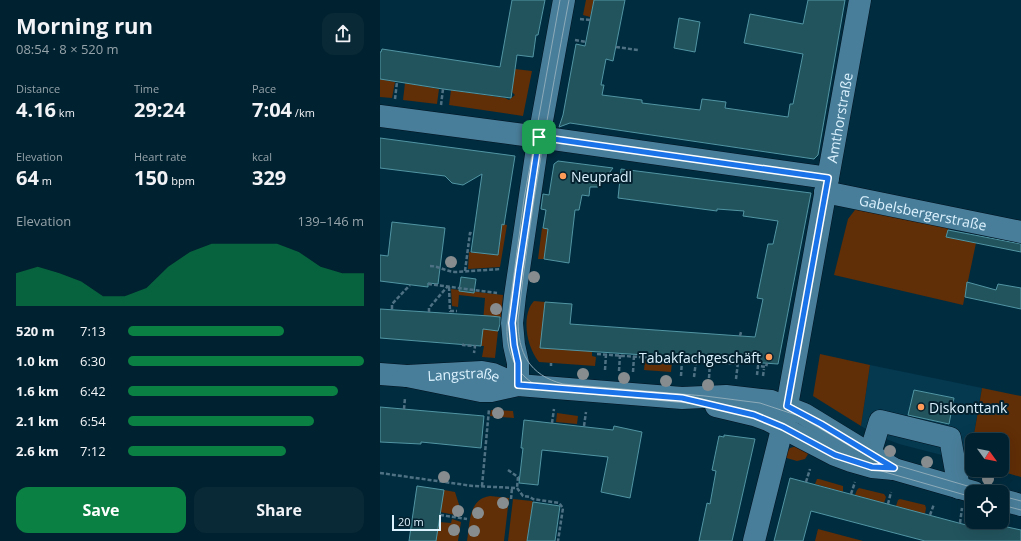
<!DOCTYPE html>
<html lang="en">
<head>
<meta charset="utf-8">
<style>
  :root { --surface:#00212f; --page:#0a2937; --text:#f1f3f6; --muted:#95a3aa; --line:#223e4b; --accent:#0b8043 }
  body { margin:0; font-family:"Open Sans",sans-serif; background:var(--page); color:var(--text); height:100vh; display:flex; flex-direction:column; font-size:15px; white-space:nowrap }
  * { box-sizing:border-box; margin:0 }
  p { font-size:13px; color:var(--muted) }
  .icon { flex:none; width:22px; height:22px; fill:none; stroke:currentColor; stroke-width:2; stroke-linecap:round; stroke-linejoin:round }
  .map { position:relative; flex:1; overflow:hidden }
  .drawer { display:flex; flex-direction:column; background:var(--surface); width:380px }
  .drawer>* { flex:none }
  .needle { width:26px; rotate:123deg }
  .tools { position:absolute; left:585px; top:433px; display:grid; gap:8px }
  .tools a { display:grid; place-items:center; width:44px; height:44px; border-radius:8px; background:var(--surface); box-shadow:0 4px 16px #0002,0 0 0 1px var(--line); font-size:20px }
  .scale { position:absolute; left:12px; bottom:10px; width:49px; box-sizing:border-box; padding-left:4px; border:2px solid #dcf2fe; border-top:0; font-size:11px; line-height:14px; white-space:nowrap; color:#dcf2fe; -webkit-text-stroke:3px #04212f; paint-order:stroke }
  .pin { position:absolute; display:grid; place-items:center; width:34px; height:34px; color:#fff; margin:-17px; border-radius:8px; box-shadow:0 2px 6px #0006 }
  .round { display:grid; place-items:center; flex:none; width:42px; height:42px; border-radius:12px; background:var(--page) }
  .headline { display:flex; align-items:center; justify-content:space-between; height:68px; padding:0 16px }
  h1 { font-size:22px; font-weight:700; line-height:30px }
  .stats { display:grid; grid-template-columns:repeat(3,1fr); gap:6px; height:68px; padding:4px 16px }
  .stats div { display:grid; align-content:center }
  .stats b { font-size:20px; font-weight:700 }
  .stats small { font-size:11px; font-weight:400 }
  .stats p { font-size:11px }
  .chart { height:112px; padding:8px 16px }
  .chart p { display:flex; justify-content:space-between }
  .chart svg { width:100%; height:72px; margin-top:4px; fill:var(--accent); opacity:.7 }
  .primary-button { display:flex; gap:8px; margin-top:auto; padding:8px 16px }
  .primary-button a { flex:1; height:46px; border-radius:12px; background:var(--accent); color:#fff; font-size:16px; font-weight:700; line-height:46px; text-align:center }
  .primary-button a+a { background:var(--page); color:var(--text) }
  ul { padding:0 16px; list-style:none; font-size:13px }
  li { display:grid; grid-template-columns:64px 48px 1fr; align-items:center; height:30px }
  li i { height:10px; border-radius:5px; background:var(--accent) }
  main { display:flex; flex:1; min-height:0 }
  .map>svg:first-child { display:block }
  .built { fill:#043950 }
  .green { fill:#602e07 }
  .building { fill:#22545e; stroke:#5195a3 }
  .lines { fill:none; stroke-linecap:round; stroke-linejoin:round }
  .minor-casing { stroke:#001320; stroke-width:23 }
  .path { stroke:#4e7283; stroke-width:2.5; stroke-dasharray:4 2; stroke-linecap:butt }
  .minor { stroke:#497e9a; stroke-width:22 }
  .tram { stroke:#8dabb9; stroke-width:1 }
  .tree { fill:#878d8e }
  .route-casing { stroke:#fff; stroke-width:8 }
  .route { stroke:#1a73e8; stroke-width:5 }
  .poi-dot { fill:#fe9b58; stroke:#04212f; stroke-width:1.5 }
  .labels { text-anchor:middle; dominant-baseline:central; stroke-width:4; stroke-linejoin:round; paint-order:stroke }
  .street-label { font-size:14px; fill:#dcf2fe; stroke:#04212f }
  .poi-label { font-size:14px; fill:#dcf2fe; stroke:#04212f; text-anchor:start }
</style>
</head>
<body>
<main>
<section class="drawer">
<div class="headline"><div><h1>Morning run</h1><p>08:54 · 8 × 520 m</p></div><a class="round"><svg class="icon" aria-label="share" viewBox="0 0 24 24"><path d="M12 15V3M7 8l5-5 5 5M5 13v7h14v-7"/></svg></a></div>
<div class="stats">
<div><p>Distance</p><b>4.16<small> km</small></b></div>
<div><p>Time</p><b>29:24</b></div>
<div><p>Pace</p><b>7:04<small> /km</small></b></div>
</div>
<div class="stats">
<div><p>Elevation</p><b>64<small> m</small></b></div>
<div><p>Heart rate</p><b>150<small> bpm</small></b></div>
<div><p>kcal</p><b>329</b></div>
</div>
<div class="chart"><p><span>Elevation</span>139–146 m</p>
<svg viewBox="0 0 160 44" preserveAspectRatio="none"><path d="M0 44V24L10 20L20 24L30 29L40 38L50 38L60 33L70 20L80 11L90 6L100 6L110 6L120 6L130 11L140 20L150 24L160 24V44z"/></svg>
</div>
<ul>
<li><b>520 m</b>7:13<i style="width:66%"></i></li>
<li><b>1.0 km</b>6:30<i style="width:100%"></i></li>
<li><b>1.6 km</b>6:42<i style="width:89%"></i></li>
<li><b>2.1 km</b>6:54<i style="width:79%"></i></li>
<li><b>2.6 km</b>7:12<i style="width:67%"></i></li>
</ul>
<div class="primary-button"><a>Save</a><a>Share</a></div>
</section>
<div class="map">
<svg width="641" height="541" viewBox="0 0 641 541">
  <rect width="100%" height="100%" fill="#002c3f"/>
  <path class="built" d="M490,365L602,388L589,462L519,444L496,435L481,426Z"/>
  <path class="green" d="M206,0H214L210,17L203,15Z
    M135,69L152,71L143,116L69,105L71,90L125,98L129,100L135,95L132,92Z
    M0,79L15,82L12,98L0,97Z
    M25,83L59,89L57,104L23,100Z
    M478,206L569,223L567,237L596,243L583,305L454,275L468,219Z
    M122,224L127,225L120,267L88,269L89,252L118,255Z
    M162,228L168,229L164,259H158Z
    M71,289L123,295L121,317H116L114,330L118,331L115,358L102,357L104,346H101L105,298L79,295L78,307L72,306Z
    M154,301L165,302L161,348L212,351V356L216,357L215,366L159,362C148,349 143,325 149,309C150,306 152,303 154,301Z
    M440,354L490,365L481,426L433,396Z
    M265,360L292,362L291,372L264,370Z
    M602,388L641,396V477L617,470H622V440H593Z
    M111,410L133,411L134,418L110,416Z
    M177,413L198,416L197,424L176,422Z
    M417,446L430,451L425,459L417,461L403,457L410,448Z
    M437,479H439L463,486V492L435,484Z
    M479,488L504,494L506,497L504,503L475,495L477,490Z
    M64,490L75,492L82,514L80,516L60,512Z
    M110,496L129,498L124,541H87C90,524 88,499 110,496Z
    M133,499L152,501L153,502L147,541H128Z
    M520,499L545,505L546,508L545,514L516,506L518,500Z
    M72,519L81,522L78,541H56L59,522L71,523Z
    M438,529L483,541H435Z"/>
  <path class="building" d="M132,0H165L158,35H156L153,57L137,55L131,98L63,89L0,79V52H1L2,49L120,67Z
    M214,0H245L233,61L226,59L221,85H224L222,95L262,100V103L320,110L322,99L346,102L345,108L408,117L410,104H413L423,54L364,43L370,14L423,24L428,0H465L438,155L434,159L190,123L179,127L183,115L196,44L205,46Z
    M299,18L320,22L315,52L294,48Z
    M0,138L135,156L124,225L122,224L118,255L91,252L102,174L83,185L72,183L65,176L0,168Z
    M178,161L233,168L218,187H210L209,196L202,195L199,210H195L189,263L164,259L168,229L163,228L166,210L161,209L163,194L169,195L174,164Z
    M241,169L431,193L398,364L160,348L165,302L192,304L190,324L375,337L383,299L377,298L388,244H393L398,221L363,216L364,211L337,209V211L238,198Z
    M12,222L65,228L58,284L48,283V287L0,281V255L8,256Z
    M568,230L641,244V252L566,237Z
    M81,277L96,279L94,293L79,291Z
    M587,282L616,290L618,284L641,288V309L585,297Z
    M0,309L110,316L120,317V324L118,331L103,329L101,346L0,338Z
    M534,390L574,398L569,424L528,415Z
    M0,407L104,416L101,448L41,442V444L0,442Z
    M144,420L233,430L234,426L262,432L250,498L221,492L228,457L162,450L158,485L139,483L143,448H141Z
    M344,435L375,439L352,541H319L327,503L330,504L336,471L332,470L339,436L344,437Z
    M410,478L590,526L592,519V522H604L641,530V541H545L431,511L423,541H394Z
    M37,486L64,490L56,541H29Z
    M153,502L180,506L175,541H147Z"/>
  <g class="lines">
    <defs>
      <g id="minor">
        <path d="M0,116L159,137L448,178"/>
        <path id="s1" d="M445,192L641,232"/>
        <path id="s2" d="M0,374L27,376L102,372L113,374L138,385"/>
        <path d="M27,376L101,391H111L138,385L302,398L346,396L391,401L424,414L514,469"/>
        <path d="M138,385V363L134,345L132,323L135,296L157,148L184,0"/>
        <path d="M336,406L374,415L388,420L455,455L471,461L492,467L514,469L594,492"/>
        <path d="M490,454L500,421L570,438L579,488"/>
        <path d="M622,500L641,505"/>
        <path id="s3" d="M374,541L405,417L480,0"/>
      </g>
    </defs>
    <use href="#minor" class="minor-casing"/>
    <path class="path" d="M200,19L210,20
      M195,40L206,42
      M236,47L258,50
      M15,99L17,82
      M61,105L63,89
      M50,266C59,266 67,272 76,272L121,269
      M85,271L90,233L93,234
      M48,284L117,293
      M69,287L70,311H77
      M12,309V304L30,285
      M49,312V308L67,287
      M360,336L361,332
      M84,344L83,345L95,346L94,353
      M217,354L358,364
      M171,366V363
      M225,370L226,354
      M239,371L240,355
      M253,372L254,356
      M377,375L378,366L386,367L387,363
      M301,376L302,360
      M383,376L384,369
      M314,377L316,361
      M329,378L330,362
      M356,379L358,362
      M24,409L25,398
      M172,423L174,409
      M204,426L206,412
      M128,470L138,477L137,488
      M0,473L93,486L137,488L143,496L150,497L153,499L179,503L183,508L178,541L175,540
      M426,482L430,469
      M102,486L109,409
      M471,494L475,482
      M131,499L132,488
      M508,504L511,492
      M60,515L87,519
      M550,515L554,504
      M580,523L582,508"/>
    <use href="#minor" class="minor"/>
    <path class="tram" d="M180,0L144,199L127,326C126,355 138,381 168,390L318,404L357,411L382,418L403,426L461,457L477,464L592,497
      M189,0C169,106 150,212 138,320C138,353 149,375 183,384L325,396L380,403L419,416L473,448L492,458L608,492
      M622,496L641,501
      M622,505L641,510"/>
  </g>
  <g class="tree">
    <circle cx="71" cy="262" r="6"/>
    <circle cx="154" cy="277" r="6"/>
    <circle cx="116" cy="309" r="6"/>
    <circle cx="203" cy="374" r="6"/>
    <circle cx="244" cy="378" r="6"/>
    <circle cx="286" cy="381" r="6"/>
    <circle cx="328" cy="385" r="6"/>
    <circle cx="118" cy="413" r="6"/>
    <circle cx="510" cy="451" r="6"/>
    <circle cx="547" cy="462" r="6"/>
    <circle cx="64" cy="477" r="6"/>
    <circle cx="608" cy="479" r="6"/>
    <circle cx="123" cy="503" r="6"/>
    <circle cx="78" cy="511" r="6"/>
    <circle cx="98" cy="513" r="6"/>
    <circle cx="74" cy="530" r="6"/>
    <circle cx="94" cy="531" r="6"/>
  </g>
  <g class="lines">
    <defs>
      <path id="route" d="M159,137L448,178L407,406L441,424L514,468L492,467L455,455L403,427L374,415L302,398L138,385V363L134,345L132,323L139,270Z"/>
    </defs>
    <use href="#route" class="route-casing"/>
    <use href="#route" class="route"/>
  </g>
  <g class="poi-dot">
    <circle cx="183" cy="176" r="4"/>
    <circle cx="389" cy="357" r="4"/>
    <circle cx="541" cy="407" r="4"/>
  </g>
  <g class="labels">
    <g class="street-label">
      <text stroke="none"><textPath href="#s3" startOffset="432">Amthorstraße</textPath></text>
      <text stroke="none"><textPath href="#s1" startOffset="100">Gabelsbergerstraße</textPath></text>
      <text stroke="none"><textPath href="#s2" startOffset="84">Langstraße</textPath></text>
    </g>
    <g class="poi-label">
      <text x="191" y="176">Neupradl</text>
      <text x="381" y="357" text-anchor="end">Tabakfachgeschäft</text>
      <text x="549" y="407">Diskonttank</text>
    </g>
  </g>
</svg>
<div class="tools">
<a><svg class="needle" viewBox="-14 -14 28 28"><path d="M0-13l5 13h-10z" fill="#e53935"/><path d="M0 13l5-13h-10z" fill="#95a3aa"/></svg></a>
<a><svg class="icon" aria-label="locate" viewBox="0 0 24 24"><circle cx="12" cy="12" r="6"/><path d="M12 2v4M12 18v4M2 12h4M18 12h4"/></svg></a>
</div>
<div class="scale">20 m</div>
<div class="pin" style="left:159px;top:137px;background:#1e9e55"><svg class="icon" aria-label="arrive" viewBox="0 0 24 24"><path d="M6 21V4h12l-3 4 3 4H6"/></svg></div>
</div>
</main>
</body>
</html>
